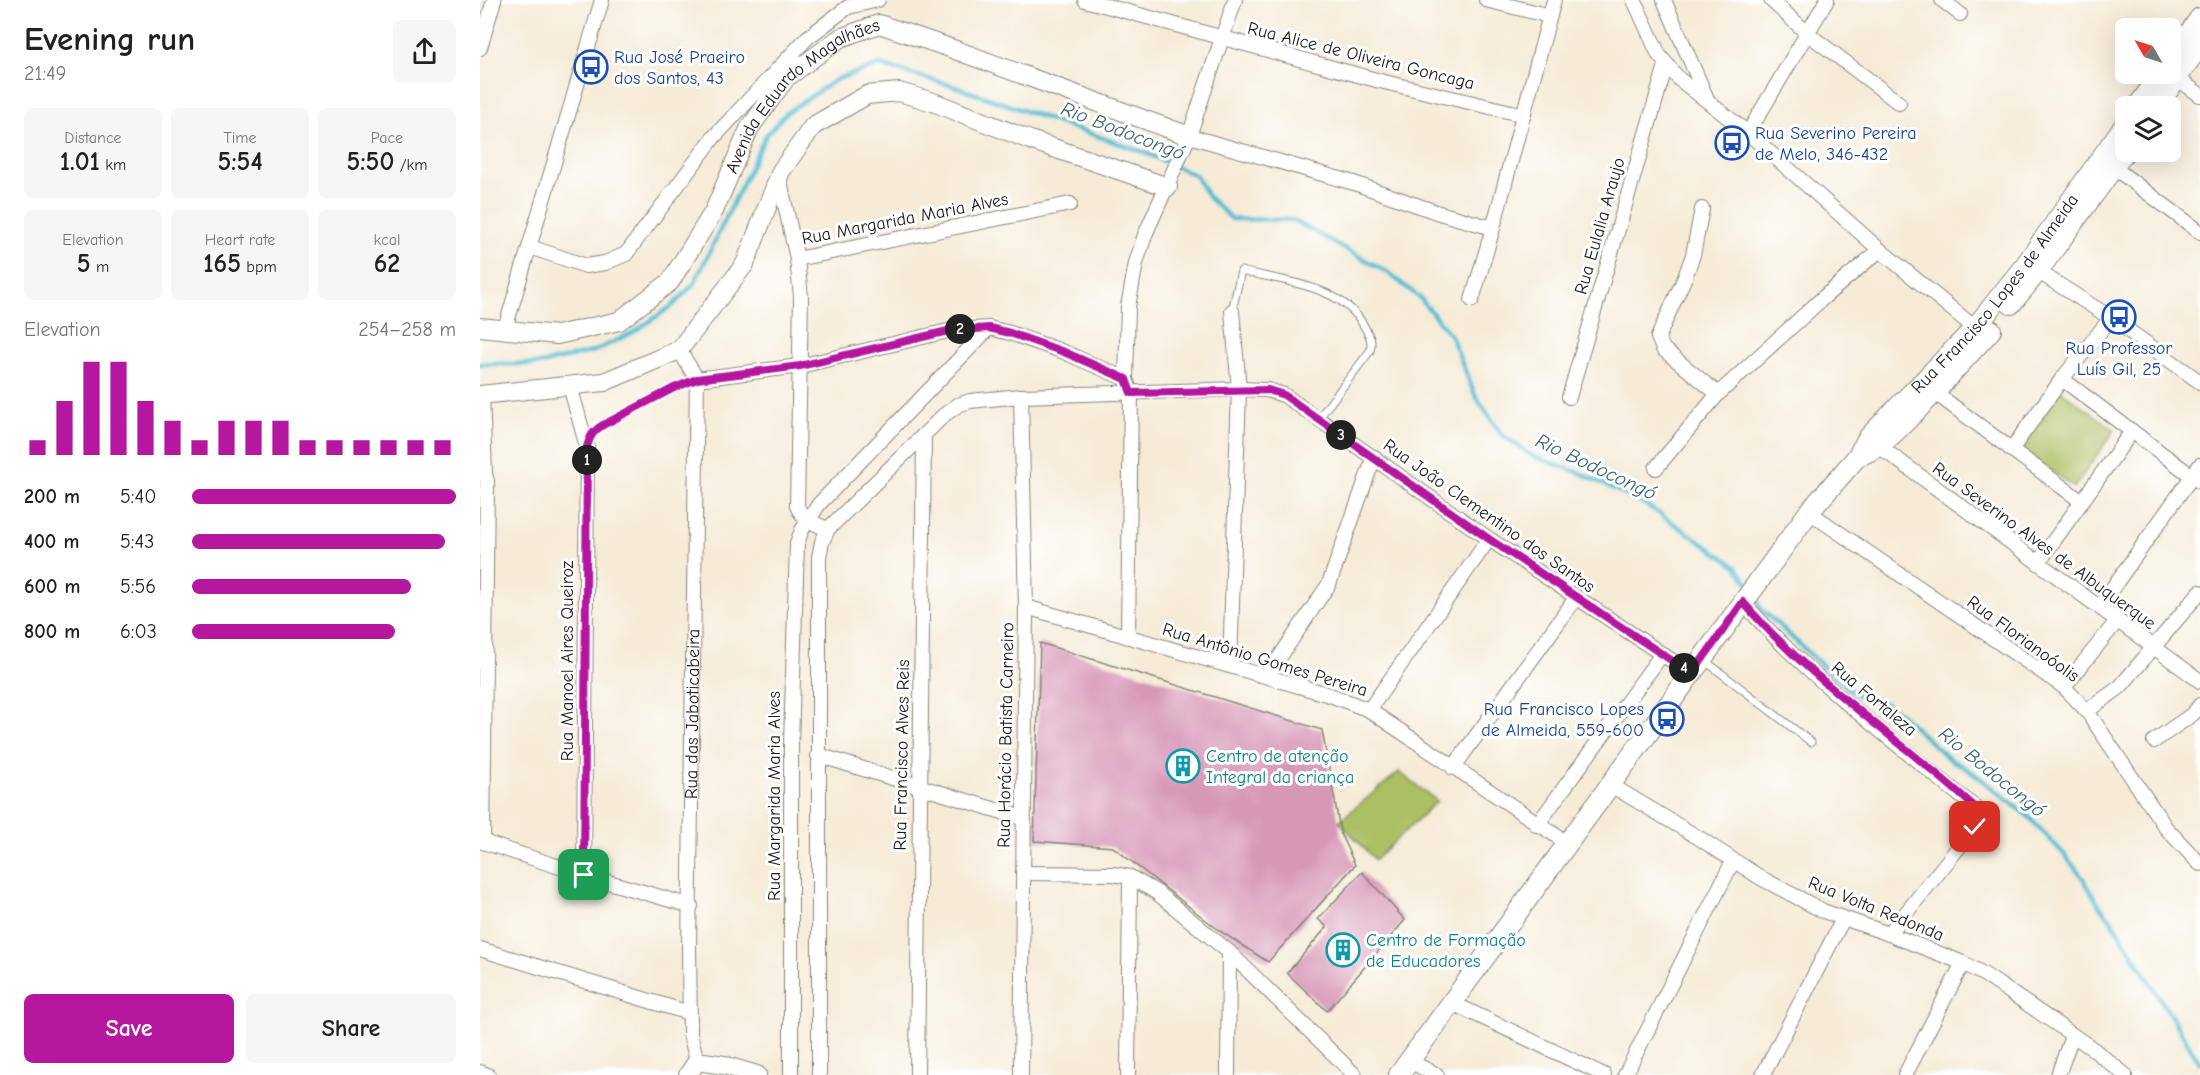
<!DOCTYPE html>
<html lang="en">
<head>
<meta charset="utf-8">
<style>
  :root { --surface:#fff; --page:#f6f6f6; --text:#202124; --muted:#757577; --accent:#b5179e }
  body { margin:0; font-family:"Comic Neue",sans-serif; background:var(--page); color:var(--text); height:100vh; display:flex; flex-direction:column; font-size:22px; white-space:nowrap }
  * { box-sizing:border-box; margin:0 }
  p { font-size:20px; color:var(--muted) }
  .icon { flex:none; width:33px; height:33px; fill:none; stroke:currentColor; stroke-width:2; stroke-linecap:round; stroke-linejoin:round }
  .map { position:relative; flex:1; overflow:hidden }
  .drawer { display:flex; flex-direction:column; background:var(--surface); width:480px }
  .drawer>* { flex:none }
  .needle { width:39px; rotate:309deg }
  .tools { position:absolute; left:1635px; top:18px; display:grid; gap:12px }
  .tools a { display:grid; place-items:center; width:66px; height:66px; border-radius:9px; background:var(--surface); box-shadow:0 6px 24px #0002; font-size:30px }
  .pin { position:absolute; display:grid; place-items:center; width:51px; height:51px; color:#fff; margin:-26px; border-radius:12px; box-shadow:0 3px 9px #0006 }
  .km { position:absolute; width:30px; height:30px; margin:-15px; border-radius:50%; background:#222; color:#fff; font-size:16px; line-height:30px; text-align:center }
  .round { display:grid; place-items:center; flex:none; width:63px; height:63px; border-radius:9px; background:var(--page) }
  .head { display:flex; align-items:center; justify-content:space-between; height:102px; padding:0 24px }
  h1 { font-size:33px; font-weight:700; line-height:45px }
  .figures { display:grid; grid-template-columns:repeat(3,1fr); gap:9px; height:102px; padding:6px 24px }
  .figures div { display:grid; align-content:center; border-radius:9px; background:var(--page); text-align:center }
  .figures b { font-size:26px; font-weight:700 }
  .figures small { font-size:16px; font-weight:400 }
  .figures p { font-size:16px }
  .chart { height:168px; padding:12px 24px }
  .chart p { display:flex; justify-content:space-between }
  .chart svg { width:100%; height:108px; margin-top:6px; stroke:var(--accent); stroke-width:6 }
  .button { display:flex; gap:12px; margin-top:auto; padding:12px 24px }
  .button a { flex:1; height:69px; border-radius:9px; background:var(--accent); color:#fff; font-size:24px; font-weight:700; line-height:69px; text-align:center }
  .button a+a { background:var(--page); color:var(--text) }
  ul { padding:0 24px; list-style:none; font-size:20px }
  li { display:grid; grid-template-columns:96px 72px 1fr; align-items:center; height:45px }
  li i { height:15px; border-radius:8px; background:var(--accent) }
  main { display:flex; flex:1; min-height:0 }
  .map>svg:first-child { display:block }
  .green { fill:#abbf64; stroke:#646e40; stroke-width:1.5 }
  .lines { fill:none; stroke-linecap:round; stroke-linejoin:round }
  .stream { stroke:#54bcd2; stroke-width:4.5 }
  .building { fill:#d797b7 }
  .service-casing { stroke:#88847a; stroke-width:9 }
  .minor-casing { stroke:#88847a; stroke-width:16 }
  .tertiary-casing { stroke:#88847a; stroke-width:20 }
  .secondary-casing { stroke:#88847a; stroke-width:22 }
  .service { stroke:#fff; stroke-width:7 }
  .minor { stroke:#fff; stroke-width:14 }
  .tertiary { stroke:#fff; stroke-width:18 }
  .secondary { stroke:#fff; stroke-width:20 }
  .route-casing { stroke:#fff; stroke-width:12 }
  .route { stroke:#b5179e; stroke-width:8 }
  .labels { text-anchor:middle; dominant-baseline:central; stroke-width:6; stroke-linejoin:round; paint-order:stroke }
  .street-label { font-size:18px; fill:#1c1c1c; stroke:#fff }
  .transit-label { font-size:18px; fill:#164399; stroke:#fff; text-anchor:start }
  .culture-label { font-size:18px; fill:#0d838f; stroke:#fff; text-anchor:start }
  .water-label { font-size:20px; font-style:italic; fill:#35646e; stroke:#fff }
</style>
</head>
<body>
<main>
<section class="drawer">
<div class="head"><div><h1>Evening run</h1><p>21:49</p></div><a class="round"><svg class="icon" aria-label="share" viewBox="0 0 24 24"><path d="M12 15V3M7 8l5-5 5 5M5 13v7h14v-7"/></svg></a></div>
<div class="figures">
<div><p>Distance</p><b>1.01<small> km</small></b></div>
<div><p>Time</p><b>5:54</b></div>
<div><p>Pace</p><b>5:50<small> /km</small></b></div>
</div>
<div class="figures">
<div><p>Elevation</p><b>5<small> m</small></b></div>
<div><p>Heart rate</p><b>165<small> bpm</small></b></div>
<div><p>kcal</p><b>62</b></div>
</div>
<div class="chart"><p><span>Elevation</span>254–258 m</p>
<svg viewBox="0 0 160 44" preserveAspectRatio="none"><path d="M5 44V38M15 44V22M25 44V6M35 44V6M45 44V22M55 44V30M65 44V38M75 44V30M85 44V30M95 44V30M105 44V38M115 44V38M125 44V38M135 44V38M145 44V38M155 44V38"/></svg>
</div>
<ul>
<li><b>200 m</b>5:40<i style="width:100%"></i></li>
<li><b>400 m</b>5:43<i style="width:96%"></i></li>
<li><b>600 m</b>5:56<i style="width:83%"></i></li>
<li><b>800 m</b>6:03<i style="width:77%"></i></li>
</ul>
<div class="button"><a>Save</a><a>Share</a></div>
</section>
<div class="map">
<svg width="1720" height="1075" viewBox="0 0 1720 1075">
  <rect width="100%" height="100%" fill="#fff"/>
  <filter id="ink" filterUnits="userSpaceOnUse"><feTurbulence type="fractalNoise" baseFrequency=".0167" numOctaves="2"/><feDisplacementMap in="SourceGraphic" scale="12" xChannelSelector="R" yChannelSelector="G"/><feConvolveMatrix kernelMatrix="1 2 1 2 8 2 1 2 1" color-interpolation-filters="sRGB"/></filter>
  <filter id="wash" filterUnits="userSpaceOnUse"><feTurbulence type="fractalNoise" baseFrequency=".008" numOctaves="4" result="noise"/><feDisplacementMap in="SourceGraphic" scale="24" xChannelSelector="R" yChannelSelector="G"/><feGaussianBlur stdDeviation="1.35" result="paint"/><feColorMatrix in="noise" values="0 0 0 0 0 0 0 0 0 0 0 0 0 0 0 0 0 1.4 0 .05"/><feComposite in="paint" operator="in"/></filter>
  <g filter="url(#wash)">
    <rect width="100%" height="100%" fill="#f5ebd7"/>
    <path class="green" d="M1580,390L1635,430L1594,488L1541,449Z
      M919,772L957,801L895,860L859,821Z"/>
    <g class="lines">
      <path class="stream" d="M0,364H61L115,351L154,332L192,306L214,284L286,135L306,113L357,79L400,65L470,85L666,153L715,175L729,198L752,219L813,220L907,272L939,297L971,336L995,395L1021,434L1052,456L1100,473L1165,504L1256,566L1270,586
        M1275,596L1281,609L1368,689L1386,700L1404,703L1418,712L1468,758L1492,772L1548,816L1584,854L1603,878L1618,904L1632,921L1720,1063"/>
    </g>
    <g id="blocks">
      <path class="building" d="M560,643L842,730L861,835L875,865L788,962L740,931L633,847L554,841Z
        M882,872L925,920L847,1011L807,973L847,927L838,919Z"/>
    </g>
  </g>
  <g filter="url(#ink)">
    <use href="#blocks" fill-opacity="0" stroke="#88847a" stroke-width="1.5"/>
    <g class="lines">
      <defs>
        <path id="service" d="M752,311L761,271C802,281 862,285 884,326C889,336 893,339 890,351L838,419
          M108,442L115,430L123,425L194,388L217,379
          M1224,660L1331,742"/>
        <g id="minor">
          <path d="M605,0L900,81L1044,115"/>
          <path d="M1006,0L1070,16"/>
          <path d="M1154,0L1179,55L1199,79L1268,133L1400,250L1495,328"/>
          <path d="M1184,0L1227,99"/>
          <path d="M1291,0L1327,33L1419,103"/>
          <path d="M1462,0L1480,14"/>
          <path d="M0,48L14,0"/>
          <path d="M1697,78L1720,95"/>
          <path d="M1268,133L1347,0"/>
          <path d="M709,136L874,183L959,213L1013,228"/>
          <path d="M1633,167L1720,232"/>
          <path d="M299,177L317,259"/>
          <path d="M1222,209L1213,255L1205,277L1178,337L1183,349L1238,394"/>
          <path d="M50,247L106,266L125,263L146,254L234,137L327,38L368,7L398,0"/>
          <path d="M1551,267L1631,318L1720,382"/>
          <path d="M992,300L1013,228L1074,0"/>
          <path d="M25,329L122,0"/>
          <path d="M199,350L217,379"/>
          <path d="M1582,379L1720,482"/>
          <path d="M90,386L107,447L104,875"/>
          <path d="M1454,392L1601,501"/>
          <path d="M2,394L5,474"/>
          <path d="M541,396L546,607L541,1075"/>
          <path d="M1089,397L1186,65"/>
          <path d="M1392,441L1720,681"/>
          <path d="M1531,450L1582,379L1631,318"/>
          <path d="M1176,468L1238,394L1344,297L1400,250"/>
          <path d="M0,471L5,474L7,481L3,842"/>
          <path d="M1329,512L1584,687L1607,711L1686,828L1720,864"/>
          <path d="M348,529C335,524 323,520 317,506L321,297L317,259L590,204"/>
          <path d="M1558,563L1652,431"/>
          <path d="M1263,602C1328,678 1416,742 1493,806L1500,815L1495,827L1409,934"/>
          <path d="M546,607L850,695L889,710L1087,843"/>
          <path d="M1619,607L1720,465"/>
          <path d="M648,637L651,393L646,379L648,307L656,263L665,235L709,136L755,0"/>
          <path d="M750,666L759,389L752,311"/>
          <path d="M787,676L849,584L894,457"/>
          <path d="M1584,687L1637,621"/>
          <path d="M889,710L1009,539"/>
          <path d="M1607,711L1640,687L1720,592"/>
          <path d="M1674,741L1713,714L1720,705"/>
          <path d="M338,755L542,818"/>
          <path d="M973,768L1096,598"/>
          <path d="M1129,784L1219,838L1281,878L1343,911L1409,934L1483,963L1505,975L1613,1049L1645,1075"/>
          <path d="M1057,825L1182,654"/>
          <path d="M0,841L104,875L211,906"/>
          <path d="M543,873L633,874L650,877L676,892L749,952L875,1075"/>
          <path d="M0,949L209,1013"/>
          <path d="M972,1003L1124,1075"/>
          <path id="s1" d="M217,1061L210,1034L209,947L217,379L320,366L468,331L509,328L530,333L584,352L646,379"/>
          <path d="M929,1061L957,1075"/>
          <path d="M0,1072L8,1075"/>
          <path d="M311,1075V744L317,543L322,530L339,504L509,328"/>
          <path d="M339,1075V557L342,542L348,529L464,415L478,405L490,401L541,396L759,389L787,390L804,395L1009,539L1212,674"/>
          <path d="M437,1075L444,435"/>
          <path d="M648,1075L650,877"/>
          <path d="M748,1075L749,952"/>
          <path d="M1145,1075L1253,861"/>
          <path d="M1283,1075L1363,919"/>
          <path d="M1425,1075L1483,963"/>
          <path d="M1578,1075L1592,1036"/>
        </g>
        <g id="tertiary">
          <path id="s2" d="M0,327L77,335L139,321L190,282L234,211L269,129L306,78L360,38L399,24L470,48L709,136"/>
          <path d="M0,395L124,382L199,350L265,264L301,171L333,126L387,95L419,92L453,102L550,140L688,187"/>
          <path d="M208,1075L217,1061L244,1065L277,1075"/>
        </g>
        <g id="secondary">
          <path d="M1690,60L1720,18"/>
          <path d="M1658,106L1681,74"/>
          <path d="M1677,106L1720,45"/>
          <path d="M1531,304L1558,271L1646,150"/>
          <path d="M1379,456L1398,447L1415,432L1450,397L1511,330"/>
          <path id="s3" d="M919,1075L1329,512L1377,457L1388,438L1495,328L1546,264L1646,123"/>
        </g>
      </defs>
      <use href="#service" class="service-casing"/>
      <use href="#minor" class="minor-casing"/>
      <use href="#tertiary" class="tertiary-casing"/>
      <use href="#secondary" class="secondary-casing"/>
      <use href="#service" class="service"/>
      <use href="#minor" class="minor"/>
      <use href="#tertiary" class="tertiary"/>
      <use href="#secondary" class="secondary"/>
    </g>
  </g>
  <g class="lines" filter="url(#ink)">
    <defs>
      <path id="route" d="M104,875L107,447C110,436 113,431 123,425L194,388L217,379L320,366L468,331L509,328L530,333L584,352L646,379L651,393L788,390L804,395L1009,539L1212,674L1263,602C1331,682 1421,739 1498,810L1500,820L1495,827"/>
    </defs>
    <use href="#route" class="route-casing"/>
    <use href="#route" class="route"/>
  </g>
  <defs>
    <symbol id="bus-ring" viewBox="-11 -11 22 22"><circle r="9.5" fill="#fff" stroke="#1a4fb4" stroke-width="1.5"/><path d="M-5-6H5V4H4V6H2V4H-2V6H-4V4H-5ZM-3.5-4V0h7V-4ZM-3.5 1.2v1.5H-2V1.2ZM2 1.2v1.5H3.5V1.2Z" fill="#1a4fb4"/></symbol>
    <symbol id="building-ring" viewBox="-11 -11 22 22"><circle r="9.5" fill="#fff" stroke="#0f9aa8" stroke-width="1.5"/><path d="M-4-6H4V6H1V3H-1V6H-4ZM-2.5-4.3h1.7v1.8h-1.7ZM.8-4.3h1.7v1.8H.8ZM-2.5-1h1.7V.8h-1.7ZM.8-1h1.7V.8H.8Z" fill="#0f9aa8"/></symbol>
  </defs>
  <g fill-rule="evenodd">
    <use href="#bus-ring" x="92" y="48" width="38" height="38"/>
    <use href="#bus-ring" x="1233" y="124" width="38" height="38"/>
    <use href="#bus-ring" x="1620" y="298" width="38" height="38"/>
    <use href="#bus-ring" x="1168" y="700" width="38" height="38"/>
    <use href="#building-ring" x="684" y="747" width="38" height="38"/>
    <use href="#building-ring" x="844" y="931" width="38" height="38"/>
  </g>
  <g class="labels">
    <g class="street-label">
      <text transform="translate(881 56) rotate(14)">Rua Alice de Oliveira Goncaga</text>
      <text stroke="none"><textPath href="#s2" startOffset="440">Avenida Eduardo Magalhães</textPath></text>
      <text transform="translate(425 219) rotate(-11)">Rua Margarida Maria Alves</text>
      <text transform="translate(1120 226) rotate(-74)">Rua Eulalia Araujo</text>
      <text stroke="none"><textPath href="#s3" startOffset="984">Rua Francisco Lopes de Almeida</textPath></text>
      <text transform="translate(1009 516) rotate(35)">Rua João Clementino dos Santos</text>
      <text transform="translate(1564 546) rotate(36)">Rua Severino Alves de Albuquerque</text>
      <text transform="translate(1543 639) rotate(36)">Rua Florianoóolis</text>
      <text transform="translate(785 660) rotate(17)">Rua Antônio Gomes Pereira</text>
      <text transform="translate(87 661) rotate(-90)">Rua Manoel Aires Queiroz</text>
      <text transform="translate(1394 699) rotate(40)">Rua Fortaleza</text>
      <text stroke="none"><textPath href="#s1" startOffset="348">Rua das Jaboticabeira</textPath></text>
      <text transform="translate(526 735) rotate(-89)">Rua Horácio Batista Carneiro</text>
      <text transform="translate(422 755) rotate(-89)">Rua Francisco Alves Reis</text>
      <text transform="translate(294 796) rotate(-90)">Rua Margarida Maria Alves</text>
      <text transform="translate(1396 909) rotate(22)">Rua Volta Redonda</text>
    </g>
    <g class="transit-label">
      <text x="134" y="57">Rua José Praeiro<tspan x="134" dy="21">dos Santos, 43</tspan></text>
      <text x="1275" y="133">Rua Severino Pereira<tspan x="1275" dy="21">de Melo, 346-432</tspan></text>
      <text x="1639" y="348" text-anchor="middle">Rua Professor<tspan x="1639" dy="21">Luís Gil, 25</tspan></text>
      <text x="1164" y="709" text-anchor="end">Rua Francisco Lopes<tspan x="1164" dy="21">de Almeida, 559-600</tspan></text>
    </g>
    <g class="culture-label">
      <text x="726" y="756">Centro de atenção<tspan x="726" dy="21">Integral da criança</tspan></text>
      <text x="886" y="940">Centro de Formação<tspan x="886" dy="21">de Educadores</tspan></text>
    </g>
    <g class="water-label">
      <text transform="translate(643 131) rotate(21)">Rio Bodocongó</text>
      <text transform="translate(1116 467) rotate(25)">Rio Bodocongó</text>
      <text transform="translate(1512 772) rotate(39)">Rio Bodocongó</text>
    </g>
  </g>
</svg>
<div class="tools">
<a><svg class="needle" viewBox="-14 -14 28 28"><path d="M0-13l5 13h-10z" fill="#e53935"/><path d="M0 13l5-13h-10z" fill="#757577"/></svg></a>
<a><svg class="icon" aria-label="layers" viewBox="0 0 24 24"><path d="M12 4l9 5-9 5-9-5zM3 14l9 5 9-5"/></svg></a>
</div>
<div class="pin" style="left:104px;top:875px;background:#1e9e55"><svg class="icon" aria-label="arrive" viewBox="0 0 24 24"><path d="M6 21V4h12l-3 4 3 4H6"/></svg></div>
<div class="pin" style="left:1495px;top:827px;background:#d93025"><svg class="icon" aria-label="check" viewBox="0 0 24 24"><path d="M5 12l5 5 9-10"/></svg></div>
<b class="km" style="left:107px;top:460px">1</b>
<b class="km" style="left:480px;top:329px">2</b>
<b class="km" style="left:861px;top:435px">3</b>
<b class="km" style="left:1204px;top:668px">4</b>
</div>
</main>
</body>
</html>
